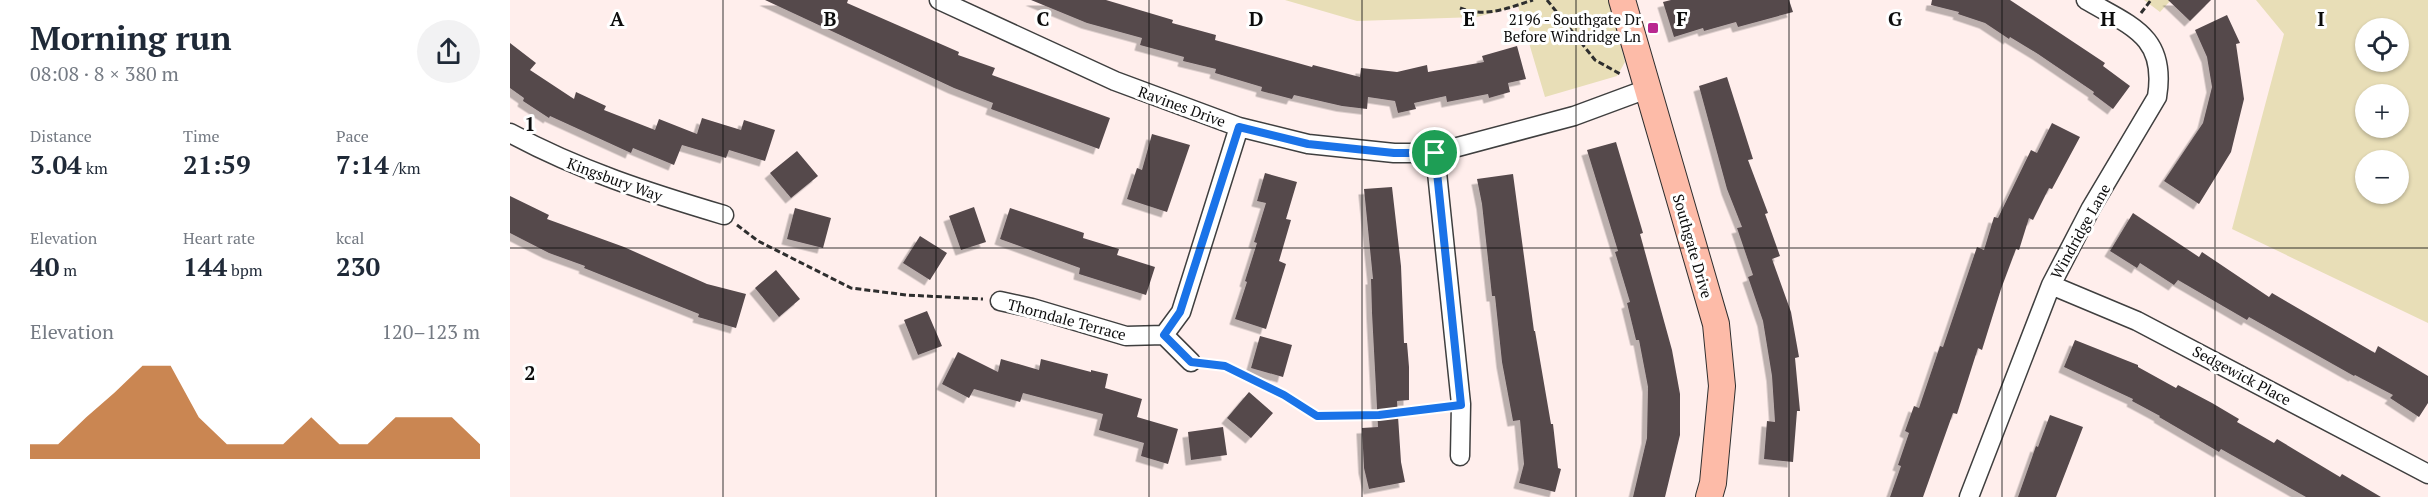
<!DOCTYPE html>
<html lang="en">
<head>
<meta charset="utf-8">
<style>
  :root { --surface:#fff; --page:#f2f2f3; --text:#1f2937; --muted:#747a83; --accent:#b45309 }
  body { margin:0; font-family:"PT Serif",serif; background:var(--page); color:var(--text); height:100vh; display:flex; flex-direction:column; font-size:22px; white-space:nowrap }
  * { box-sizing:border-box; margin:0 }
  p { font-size:20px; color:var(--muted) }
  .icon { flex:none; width:33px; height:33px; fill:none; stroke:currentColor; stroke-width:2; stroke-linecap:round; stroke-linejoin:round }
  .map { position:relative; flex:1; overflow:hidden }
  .drawer { display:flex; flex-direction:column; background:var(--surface); width:510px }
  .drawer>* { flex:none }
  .controls { position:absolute; left:1845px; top:18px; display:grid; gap:12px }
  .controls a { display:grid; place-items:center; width:54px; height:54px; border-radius:50%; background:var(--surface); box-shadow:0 2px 4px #0004; font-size:30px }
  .pin { position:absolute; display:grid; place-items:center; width:51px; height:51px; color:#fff; margin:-26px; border:3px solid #fff; border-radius:50%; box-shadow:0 2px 6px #0007 }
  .round { display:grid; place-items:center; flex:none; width:63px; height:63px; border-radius:32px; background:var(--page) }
  .head { display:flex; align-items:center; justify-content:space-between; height:102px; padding:0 30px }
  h1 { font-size:33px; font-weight:700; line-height:45px }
  .figures { display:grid; grid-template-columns:repeat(3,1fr); gap:9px; height:102px; padding:6px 30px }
  .figures div { display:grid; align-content:center }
  .figures b { font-size:26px; font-weight:700 }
  .figures small { font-size:16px; font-weight:400 }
  .figures p { font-size:16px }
  .chart { height:168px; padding:12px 30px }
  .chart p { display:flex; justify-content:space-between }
  .chart svg { width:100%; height:108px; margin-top:6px; fill:var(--accent); opacity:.7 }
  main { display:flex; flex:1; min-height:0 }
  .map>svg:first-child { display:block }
  .green { fill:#e8deb7; fill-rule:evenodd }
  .building { fill:#55494c; filter:url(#shadow) }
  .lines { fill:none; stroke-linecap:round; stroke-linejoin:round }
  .street-casing { stroke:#3f3f3f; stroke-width:21 }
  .secondary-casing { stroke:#2e2e2e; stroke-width:28 }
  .path { stroke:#2e2e2e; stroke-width:3; stroke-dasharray:6 3; stroke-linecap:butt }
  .street { stroke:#fff; stroke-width:18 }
  .secondary { stroke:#fdbba8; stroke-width:26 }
  .route-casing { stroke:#fff; stroke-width:12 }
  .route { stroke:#1a73e8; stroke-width:8 }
  .grid { fill:none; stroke:#0c0c0c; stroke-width:1.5; stroke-opacity:0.55 }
  .poi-dot { fill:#b92890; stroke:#fff; stroke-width:2 }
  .labels { text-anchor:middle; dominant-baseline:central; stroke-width:6; stroke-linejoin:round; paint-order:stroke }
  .poi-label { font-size:15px; fill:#0c0c0c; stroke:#fff; text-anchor:end }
  .street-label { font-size:15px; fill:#0c0c0c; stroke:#fff }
  .grid-label { font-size:20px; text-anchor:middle; font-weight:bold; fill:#0c0c0c; stroke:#fff; stroke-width:6; stroke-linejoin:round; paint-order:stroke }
</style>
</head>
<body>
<main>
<section class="drawer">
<div class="head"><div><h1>Morning run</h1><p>08:08 · 8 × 380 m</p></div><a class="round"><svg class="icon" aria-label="share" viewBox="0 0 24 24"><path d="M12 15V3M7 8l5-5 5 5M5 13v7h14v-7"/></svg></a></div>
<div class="figures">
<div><p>Distance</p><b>3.04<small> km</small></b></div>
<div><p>Time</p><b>21:59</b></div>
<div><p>Pace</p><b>7:14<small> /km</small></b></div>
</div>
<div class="figures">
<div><p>Elevation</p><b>40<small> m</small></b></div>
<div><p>Heart rate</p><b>144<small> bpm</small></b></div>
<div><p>kcal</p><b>230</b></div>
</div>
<div class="chart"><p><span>Elevation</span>120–123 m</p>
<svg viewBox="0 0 160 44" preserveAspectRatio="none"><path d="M0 44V38L10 38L20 27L30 17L40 6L50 6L60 27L70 38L80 38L90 38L100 27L110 38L120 38L130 27L140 27L150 27L160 38V44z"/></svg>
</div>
</section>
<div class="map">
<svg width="1918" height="497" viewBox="0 0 1918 497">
  <defs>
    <filter id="shadow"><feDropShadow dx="-5.5" dy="5.5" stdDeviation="0" flood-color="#0004"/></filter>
  </defs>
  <rect width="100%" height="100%" fill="#ffeeec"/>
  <path class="green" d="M775,0H1098L1115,62L1107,76L1035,97L1008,6L967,17L847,21Z
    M1634,0H1661L1650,12Z
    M1746,0H1918V323L1722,229L1774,34ZM1856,28H1888V62H1856ZM1856,94H1888V128H1856ZM1856,160H1888V194H1856Z"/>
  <path class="building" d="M255,0H338L337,3L449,52L448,55L485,68L482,75L600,118L589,149L481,109L483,103L444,88Z
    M521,0H596L663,20L662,23L706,35L705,40L802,67L803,65L850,77L851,68L887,72L917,65L918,72L974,62L972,56L1007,46L1016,79L998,83L1000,92L979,98L978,94L937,102L936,96L904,103L906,109L888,113L885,101L858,97L857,109L832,106L784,95L782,99L751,91L752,87L705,73L706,69L673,61L674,57L630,45L632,38L577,23Z
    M1161,0H1279L1283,12L1228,27L1226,22L1194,31L1193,28L1164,37L1153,2Z
    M1422,0H1500L1595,63L1593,66L1620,86L1603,109L1583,94L1584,92L1528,54L1500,37L1499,39L1475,23L1448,14L1449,12L1421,5Z
    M1658,0H1701L1680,21Z
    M1717,15L1730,43L1726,44L1734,99L1721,152L1689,204L1654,181L1693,123L1702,87L1697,57L1685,30Z
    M0,43L26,63L20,70L64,99L66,92L96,106L94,110L145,130L149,119L187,134L192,118L231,130L234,120L265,130L255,161L219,150L216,158L172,145L164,165L123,148L121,153L40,116L39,118L13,101L14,98L0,88Z
    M1217,77L1243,159L1238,160L1258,213L1255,214L1270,256L1262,259L1281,312L1289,357L1285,358L1290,411H1287L1283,462L1254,459L1257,421L1265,422L1262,376L1253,321L1238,277L1243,275L1227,228L1232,227L1217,189L1189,86Z
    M1542,123L1570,137L1542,189L1539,188L1523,220L1519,218L1509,250L1506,249L1491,289L1472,350L1468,348L1447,414L1443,413L1413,497H1380L1391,466L1388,465L1399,433L1395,431L1404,406L1409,408L1430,346L1433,347L1467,247L1474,250L1484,217L1488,218L1521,150L1527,153Z
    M642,134L680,145L657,212L617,199L627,168L632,170Z
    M1106,142L1133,233L1130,234L1162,350L1170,394V435L1155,497H1123L1137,438L1138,387L1129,340H1126L1117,303L1120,302L1105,252L1108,251L1077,150Z
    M287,151L308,176L281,198L260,173Z
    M755,173L787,182L776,219L781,220L769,261L776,264L756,329L725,319L737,282L735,281L747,243L744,242L756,203L747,201Z
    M1003,174L1024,331H1025L1041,424H1043L1048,468L1051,469L1045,492L1009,483L1014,464L1010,420L1003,421L992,362L985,296H982L972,204L967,179Z
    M882,187L891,266L894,343H897L899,367V400L887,401L891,462L895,482L859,489L854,468L852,428L868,427L862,313L861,279H863L854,189Z
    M0,196L39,215L37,219L114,247L197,284L236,294L226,328L188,317L189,314L74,268L75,266L39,253L0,233Z
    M464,207L476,242L451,250L439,216Z
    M285,208L321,218L313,248L277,239Z
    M500,208L574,233L573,238L609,249L607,255L645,267L636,295L569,274L570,268L490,239Z
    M1623,213L1689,257L1692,252L1759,297L1762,293L1865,353L1868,346L1918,376V403L1909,417L1880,398L1883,395L1845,375L1844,376L1739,317L1737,320L1668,280L1664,285L1630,263L1627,268L1600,251Z
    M410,236L437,253L420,280L393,263Z
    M266,270L290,299L269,317L245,288Z
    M417,311L432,346L408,355L394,320Z
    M750,336L782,345L773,377L741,368Z
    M1565,340L1628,365V367L1666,388L1668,385L1702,403L1729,419L1727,422L1764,443L1767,439L1830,477L1832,474L1871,497H1796L1711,449L1709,452L1649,417L1650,416L1622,401L1623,399L1554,367Z
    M448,352L488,372L491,359L529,370L531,359L581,372V370L598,374L595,388L632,399L627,417L668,429L658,464L631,456L634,443L589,430L593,414L513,393L510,402L464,389L459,398L432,384Z
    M739,392L763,413L741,438L717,418Z
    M1540,415L1573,427L1563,453L1546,497H1508L1526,446L1528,447Z
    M713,427L717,455L681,460L678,432Z"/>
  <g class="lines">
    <defs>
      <path id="street" d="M429,0L605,81L729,127L798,144L884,153H925L1064,116L1137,89
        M0,133C68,170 140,193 214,215
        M925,153L951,404L950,456
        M1541,285L1627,321L1918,474
        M490,301L522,308L616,336L654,335L671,312L729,127
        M654,335L681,362
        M1459,497L1541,285L1581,208L1647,97C1657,36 1621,26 1576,0"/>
      <path id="secondary" d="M1112,0L1206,324L1212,386L1203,483L1199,497"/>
    </defs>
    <use href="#street" class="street-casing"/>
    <use href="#secondary" class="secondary-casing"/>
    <path class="path" d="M1037,0L1085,60L1112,75
      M950,8C976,18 998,8 1023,0
      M1631,13L1641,0
      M227,225L248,241L341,288L396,295L473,299
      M698,364L715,366L775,395L807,416L869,415L933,407"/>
    <use href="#street" class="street"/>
    <use href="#secondary" class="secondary"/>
  </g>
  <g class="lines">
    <defs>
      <path id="route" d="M729,127L798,144L884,153H925L951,405L869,415L807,416L774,395L715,366L681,362L654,335L670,312Z"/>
    </defs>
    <use href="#route" class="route-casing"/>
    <use href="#route" class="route"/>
  </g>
  <path class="grid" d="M213,0V497M426,0V497M639,0V497M852,0V497M1066,0V497M1279,0V497M1492,0V497M1705,0V497M0,248H1918"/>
  <rect class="poi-dot" x="1137" y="22" width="12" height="12" rx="3"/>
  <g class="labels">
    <g class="poi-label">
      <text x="1131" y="19">2196 - Southgate Dr<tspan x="1131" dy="17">Before Windridge Ln</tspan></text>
    </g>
    <g class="street-label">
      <text transform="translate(672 106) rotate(20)">Ravines Drive</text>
      <text transform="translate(105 179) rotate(20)">Kingsbury Way</text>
      <text transform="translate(1570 231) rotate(-61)">Windridge Lane</text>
      <text transform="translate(1183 246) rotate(74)">Southgate Drive</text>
      <text transform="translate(557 319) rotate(15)">Thorndale Terrace</text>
      <text transform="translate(1732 375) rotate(28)">Sedgewick Place</text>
    </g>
  </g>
  <g class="grid-label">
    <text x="107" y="26">A</text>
    <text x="320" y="26">B</text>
    <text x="533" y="26">C</text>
    <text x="746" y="26">D</text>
    <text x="959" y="26">E</text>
    <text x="1172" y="26">F</text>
    <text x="1385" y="26">G</text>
    <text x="1598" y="26">H</text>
    <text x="1811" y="26">I</text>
    <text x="20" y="131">1</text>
    <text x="20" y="380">2</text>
  </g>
</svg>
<div class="controls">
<a><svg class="icon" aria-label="locate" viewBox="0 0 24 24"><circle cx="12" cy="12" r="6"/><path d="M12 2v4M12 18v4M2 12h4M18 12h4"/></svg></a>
<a>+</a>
<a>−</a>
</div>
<div class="pin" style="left:925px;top:153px;background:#1e9e55"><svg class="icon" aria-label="arrive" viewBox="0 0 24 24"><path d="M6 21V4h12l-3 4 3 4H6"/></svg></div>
</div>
</main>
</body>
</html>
